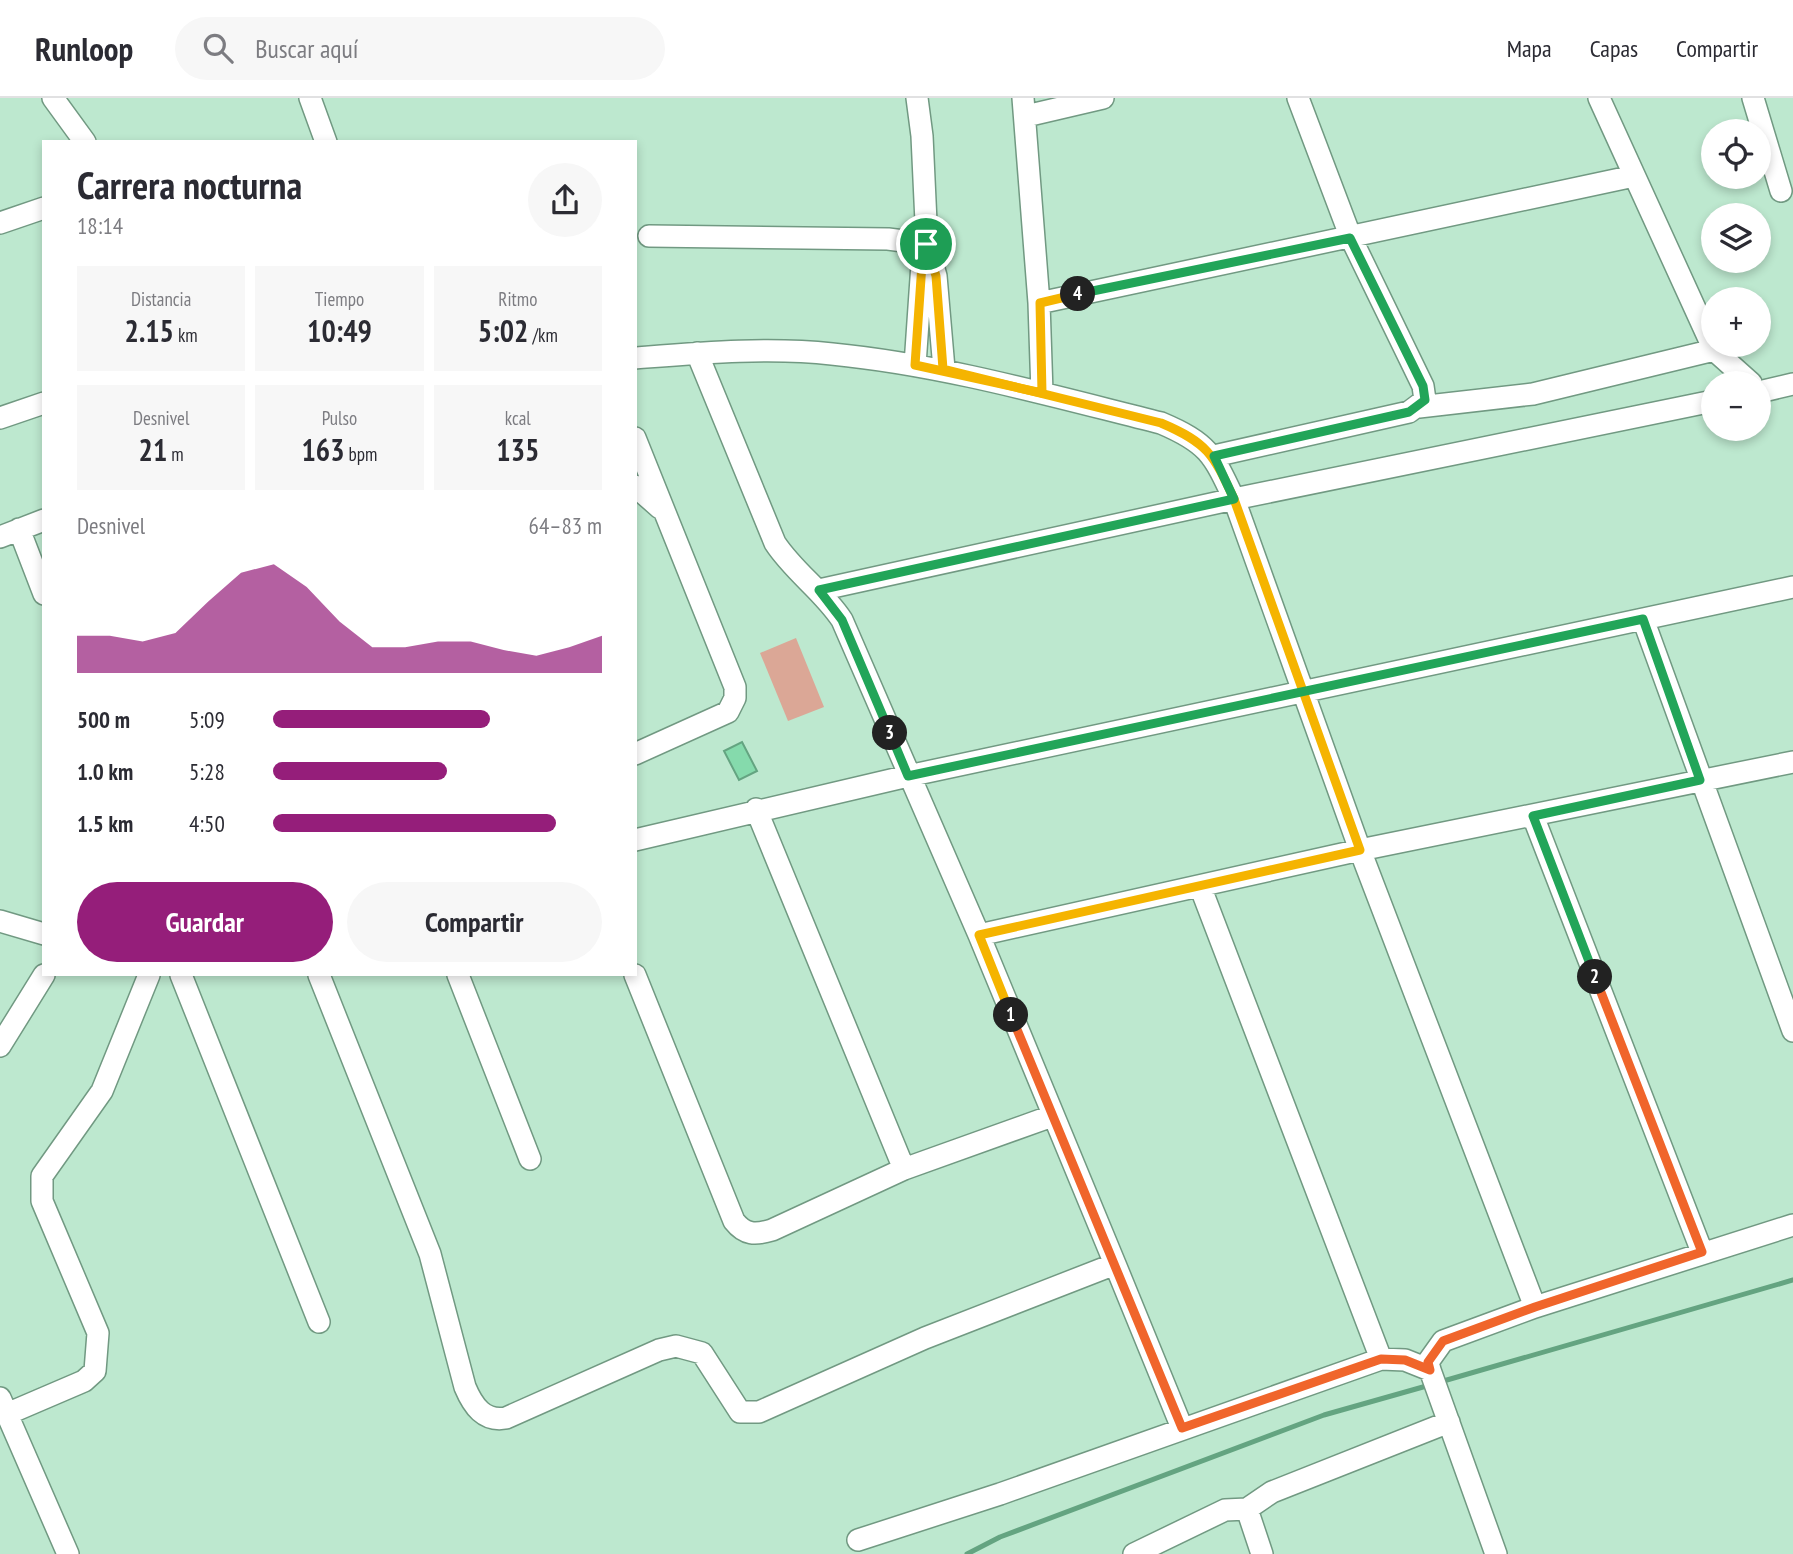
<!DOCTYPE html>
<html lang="es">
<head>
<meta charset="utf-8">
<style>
  :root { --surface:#fff; --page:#f7f7f7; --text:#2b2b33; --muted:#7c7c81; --line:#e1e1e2; --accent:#951e7a }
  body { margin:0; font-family:"PT Sans Narrow",sans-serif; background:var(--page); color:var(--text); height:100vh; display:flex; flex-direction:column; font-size:26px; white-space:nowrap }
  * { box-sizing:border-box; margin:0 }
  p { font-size:23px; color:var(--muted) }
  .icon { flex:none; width:38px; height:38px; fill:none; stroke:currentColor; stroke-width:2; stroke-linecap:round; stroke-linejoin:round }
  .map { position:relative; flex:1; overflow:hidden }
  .drawer { position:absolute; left:42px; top:42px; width:595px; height:836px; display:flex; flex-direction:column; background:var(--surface); border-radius:0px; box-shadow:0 4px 10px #0003 }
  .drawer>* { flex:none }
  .tools { position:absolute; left:1701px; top:21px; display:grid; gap:14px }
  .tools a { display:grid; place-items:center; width:70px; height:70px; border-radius:50%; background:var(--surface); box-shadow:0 4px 10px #0003; font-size:35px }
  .pin { position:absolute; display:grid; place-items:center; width:60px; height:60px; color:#fff; margin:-30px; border:4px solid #fff; border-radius:50%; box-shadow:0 2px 7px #0007 }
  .km { position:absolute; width:35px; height:35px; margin:-18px; border-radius:50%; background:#222; color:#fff; font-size:19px; line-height:35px; text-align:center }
  .round { display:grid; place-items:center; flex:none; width:74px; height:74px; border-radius:37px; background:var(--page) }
  .summary { display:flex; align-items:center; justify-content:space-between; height:119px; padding:0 35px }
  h1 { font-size:38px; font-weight:800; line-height:52px }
  .metrics { display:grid; grid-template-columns:repeat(3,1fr); gap:10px; height:119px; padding:7px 35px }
  .metrics div { display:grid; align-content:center; border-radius:0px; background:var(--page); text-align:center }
  .metrics b { font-size:30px; font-weight:800 }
  .metrics small { font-size:19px; font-weight:400 }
  .metrics p { font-size:19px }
  .chart { height:196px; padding:14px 35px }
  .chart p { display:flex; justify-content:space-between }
  .chart svg { width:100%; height:126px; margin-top:7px; fill:var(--accent); opacity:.7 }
  .cta { display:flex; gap:14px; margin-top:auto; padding:14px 35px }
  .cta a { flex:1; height:80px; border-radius:42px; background:var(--accent); color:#fff; font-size:28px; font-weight:800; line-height:80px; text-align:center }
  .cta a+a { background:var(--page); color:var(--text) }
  ul { padding:0 35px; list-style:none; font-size:23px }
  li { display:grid; grid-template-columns:112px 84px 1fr; align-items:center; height:52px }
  li i { height:18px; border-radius:9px; background:var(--accent) }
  header { display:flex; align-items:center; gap:42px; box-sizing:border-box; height:98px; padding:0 35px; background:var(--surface); border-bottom:2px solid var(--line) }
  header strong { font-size:33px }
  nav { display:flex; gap:38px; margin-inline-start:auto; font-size:24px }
  .search { width:490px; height:63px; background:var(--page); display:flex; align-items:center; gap:18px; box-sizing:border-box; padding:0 24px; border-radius:38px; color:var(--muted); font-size:26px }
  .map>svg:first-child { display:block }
  .green { fill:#dba796 }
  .water { fill:#85daac; stroke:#64a481; stroke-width:2 }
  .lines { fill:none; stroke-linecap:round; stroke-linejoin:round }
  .stream { stroke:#64a481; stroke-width:5 }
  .minor-casing { stroke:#719982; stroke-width:24 }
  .minor { stroke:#fff; stroke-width:21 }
  .split-1-casing { stroke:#fff; stroke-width:14 }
  .split-2-casing { stroke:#fff; stroke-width:14 }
  .split-3-casing { stroke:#fff; stroke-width:14 }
  .split-4-casing { stroke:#fff; stroke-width:14 }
  .split-5-casing { stroke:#fff; stroke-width:14 }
  .split-1 { stroke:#f5b400; stroke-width:9 }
  .split-2 { stroke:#f0652b; stroke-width:9 }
  .split-3 { stroke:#22a559; stroke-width:9 }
  .split-4 { stroke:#22a559; stroke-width:9 }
  .split-5 { stroke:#f5b400; stroke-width:9 }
</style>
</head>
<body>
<header>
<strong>Runloop</strong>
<div class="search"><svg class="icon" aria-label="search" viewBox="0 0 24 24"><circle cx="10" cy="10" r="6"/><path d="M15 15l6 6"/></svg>Buscar aquí</div>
<nav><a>Mapa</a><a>Capas</a><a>Compartir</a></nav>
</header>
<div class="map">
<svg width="1793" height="1456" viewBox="0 0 1793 1456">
  <rect width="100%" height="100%" fill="#bde8cf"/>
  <path class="green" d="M796,540L824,609L788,623L760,555Z"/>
  <path class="water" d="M742,644L757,673L739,682L724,653Z"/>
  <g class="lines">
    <path class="stream" d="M1440,1284L1793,1182
      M967,1456L1000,1439L1324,1317L1430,1287"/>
    <defs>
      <path id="minor" d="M53,0L85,44
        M310,0L326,44
        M917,0L922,38L927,146L936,178L944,271
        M1023,0L1039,205L1042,295
        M1753,0L1781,93
        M1026,18L1103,0
        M0,125L44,110
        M649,138L888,141L927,146
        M1039,205L1634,78
        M1714,252L1751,285
        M635,260C700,255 768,249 832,256C944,267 1052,298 1161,325C1208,345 1213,356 1234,401L1360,752L1535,1209L1793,1127
        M915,267L922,166L926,148
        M1759,294L1793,286
        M1419,309L1533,296L1714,252L1599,0
        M0,320L44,305
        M635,340L735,589V600L728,614L635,656
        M1214,358L1409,314L1425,302L1423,288L1351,140L1298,0
        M635,388L660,410
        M19,431L44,496
        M0,439L44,422
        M819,492L1234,401L1713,303
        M1643,521L1793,933
        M756,711L904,1071
        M1533,718L1702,1154
        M635,742L908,678L1793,489
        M1200,788L1381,1261
        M0,823L44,836
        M979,837L1360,752L1793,664
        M181,877L319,1224
        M319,877L430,1156L465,1289C473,1308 484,1324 506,1320L659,1252L676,1248L702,1255L740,1314H759L925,1240L1115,1166L979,837L842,522C823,493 794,474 775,445L697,255
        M458,877L530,1061
        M635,877L734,1123C745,1137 755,1137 772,1132L904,1071L1052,1018
        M0,948L44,877
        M1115,1166L1182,1330
        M1430,1272L1496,1456
        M0,1300L68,1456
        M7,1316L84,1283L95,1273L98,1235L42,1103V1078L102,993L149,877
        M1247,1411L1262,1456
        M858,1442L1000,1396L1381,1261L1405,1262L1430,1272L1428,1264L1443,1243L1535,1209
        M1134,1456L1225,1412L1247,1411L1272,1394L1449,1324"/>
    </defs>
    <use href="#minor" class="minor-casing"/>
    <use href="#minor" class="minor"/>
  </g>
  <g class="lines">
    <defs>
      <path id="split-1" d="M926,146L936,178L943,271L1161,325C1208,345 1213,356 1234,401L1360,752L979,837L1011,917"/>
      <path id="split-2" d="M1011,917L1182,1330L1381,1261L1405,1262L1430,1272L1428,1264L1443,1243L1535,1209L1702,1154L1595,879"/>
      <path id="split-3" d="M890,635L908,678L1643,521L1700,682L1533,718L1595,879"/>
      <path id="split-4" d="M890,635L842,522L819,492L1234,401L1214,358L1409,314L1425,302L1423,288L1350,140L1078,196"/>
      <path id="split-5" d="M926,146L922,166L915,267L1042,295L1040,205L1078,196"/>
    </defs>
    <use href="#split-1" class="split-1-casing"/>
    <use href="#split-2" class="split-2-casing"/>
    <use href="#split-3" class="split-3-casing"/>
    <use href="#split-4" class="split-4-casing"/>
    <use href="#split-5" class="split-5-casing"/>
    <use href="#split-1" class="split-1"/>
    <use href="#split-2" class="split-2"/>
    <use href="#split-3" class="split-3"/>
    <use href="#split-4" class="split-4"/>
    <use href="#split-5" class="split-5"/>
  </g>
</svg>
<div class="tools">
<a><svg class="icon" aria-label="locate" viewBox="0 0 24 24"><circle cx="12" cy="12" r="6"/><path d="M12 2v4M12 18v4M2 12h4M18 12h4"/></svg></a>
<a><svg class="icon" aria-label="layers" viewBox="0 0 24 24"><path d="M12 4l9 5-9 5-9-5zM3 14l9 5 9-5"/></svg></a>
<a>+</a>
<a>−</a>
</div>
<div class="pin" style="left:926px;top:146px;background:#1e9e55"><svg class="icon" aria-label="arrive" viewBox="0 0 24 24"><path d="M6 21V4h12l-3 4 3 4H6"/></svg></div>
<b class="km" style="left:1011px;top:917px">1</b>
<b class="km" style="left:1595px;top:879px">2</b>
<b class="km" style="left:890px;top:635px">3</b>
<b class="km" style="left:1078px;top:196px">4</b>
<section class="drawer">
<div class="summary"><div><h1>Carrera nocturna</h1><p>18:14</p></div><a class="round"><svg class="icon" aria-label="share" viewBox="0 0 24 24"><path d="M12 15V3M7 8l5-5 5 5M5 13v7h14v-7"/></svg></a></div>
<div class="metrics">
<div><p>Distancia</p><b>2.15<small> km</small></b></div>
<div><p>Tiempo</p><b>10:49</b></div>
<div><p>Ritmo</p><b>5:02<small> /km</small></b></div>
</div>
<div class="metrics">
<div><p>Desnivel</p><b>21<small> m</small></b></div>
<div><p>Pulso</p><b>163<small> bpm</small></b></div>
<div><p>kcal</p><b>135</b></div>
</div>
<div class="chart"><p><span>Desnivel</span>64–83 m</p>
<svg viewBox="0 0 160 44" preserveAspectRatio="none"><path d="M0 44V31L10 31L20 33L30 30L40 19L50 9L60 6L70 14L80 26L90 35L100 35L110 33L120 33L130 36L140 38L150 35L160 31V44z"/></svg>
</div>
<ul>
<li><b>500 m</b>5:09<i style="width:66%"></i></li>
<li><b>1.0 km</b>5:28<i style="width:53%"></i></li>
<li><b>1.5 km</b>4:50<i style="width:86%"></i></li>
</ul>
<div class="cta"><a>Guardar</a><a>Compartir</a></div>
</section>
</div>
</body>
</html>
